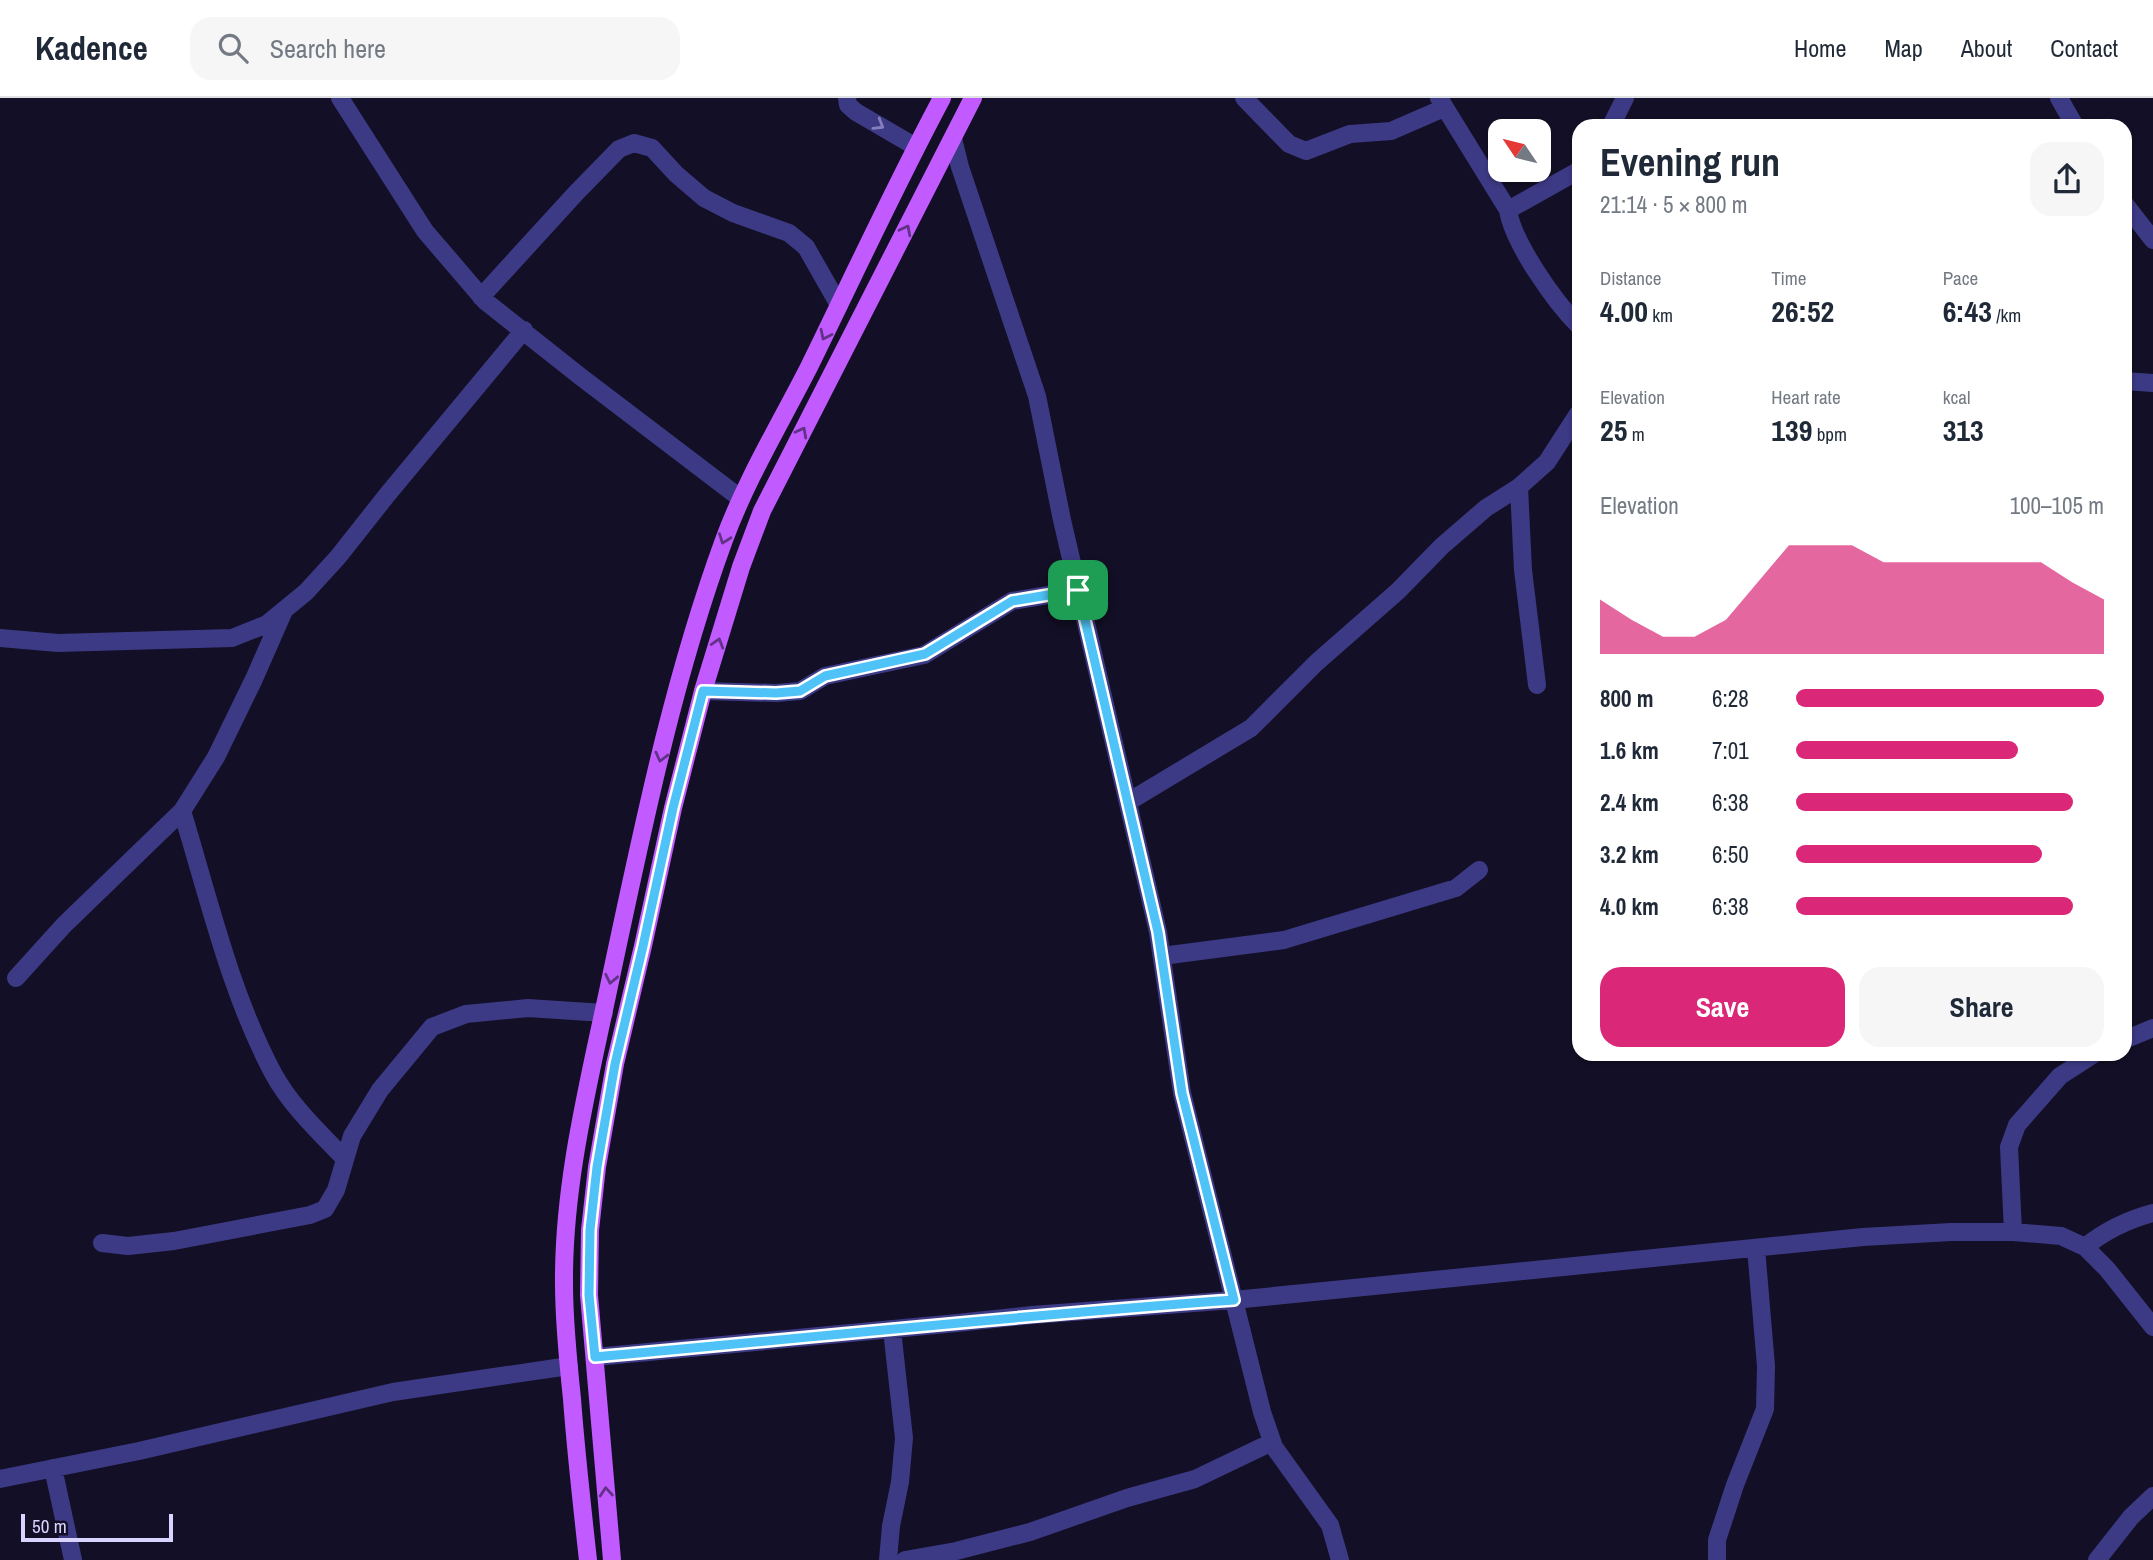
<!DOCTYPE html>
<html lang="en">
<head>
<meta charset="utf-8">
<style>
  :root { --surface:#fff; --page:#f6f6f7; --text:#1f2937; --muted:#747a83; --line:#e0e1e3; --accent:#db2777 }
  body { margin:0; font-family:"Archivo Narrow",sans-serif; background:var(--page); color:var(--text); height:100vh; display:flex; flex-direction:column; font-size:26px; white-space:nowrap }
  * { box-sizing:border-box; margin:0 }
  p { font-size:23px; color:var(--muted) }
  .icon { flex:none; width:38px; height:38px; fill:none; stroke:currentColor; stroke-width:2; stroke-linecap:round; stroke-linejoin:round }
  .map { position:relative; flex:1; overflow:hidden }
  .panel { position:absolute; left:1572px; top:21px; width:560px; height:942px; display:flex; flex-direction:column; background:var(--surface); border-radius:21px; box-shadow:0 2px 5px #0004 }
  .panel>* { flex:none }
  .needle { width:46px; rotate:305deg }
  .buttons { position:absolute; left:1488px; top:21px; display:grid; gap:14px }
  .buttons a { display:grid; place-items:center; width:63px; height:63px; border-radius:14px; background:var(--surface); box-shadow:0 2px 5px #0004; font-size:35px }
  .scale { position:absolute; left:21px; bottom:18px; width:152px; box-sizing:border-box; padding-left:7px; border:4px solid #d9d4ff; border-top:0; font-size:19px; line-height:24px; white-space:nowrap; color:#d9d4ff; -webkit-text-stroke:5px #130f26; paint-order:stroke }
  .pin { position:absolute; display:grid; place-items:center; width:60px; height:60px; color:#fff; margin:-30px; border-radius:14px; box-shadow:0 4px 10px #0006 }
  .round { display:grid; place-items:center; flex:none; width:74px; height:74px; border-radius:21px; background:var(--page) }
  .summary { display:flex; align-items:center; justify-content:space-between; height:119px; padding:0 28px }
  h1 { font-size:38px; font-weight:700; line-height:52px }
  .metrics { display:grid; grid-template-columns:repeat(3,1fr); gap:10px; height:119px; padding:7px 28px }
  .metrics div { display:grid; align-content:center }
  .metrics b { font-size:30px; font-weight:700 }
  .metrics small { font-size:19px; font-weight:400 }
  .metrics p { font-size:19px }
  .chart { height:196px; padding:14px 28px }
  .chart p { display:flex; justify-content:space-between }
  .chart svg { width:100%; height:126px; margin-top:7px; fill:var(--accent); opacity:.7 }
  .action { display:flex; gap:14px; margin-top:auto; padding:14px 28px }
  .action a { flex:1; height:80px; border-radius:21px; background:var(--accent); color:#fff; font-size:28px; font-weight:700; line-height:80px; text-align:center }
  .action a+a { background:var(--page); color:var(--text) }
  ul { padding:0 28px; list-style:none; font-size:23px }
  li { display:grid; grid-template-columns:112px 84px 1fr; align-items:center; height:52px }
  li i { height:18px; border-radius:9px; background:var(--accent) }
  header { display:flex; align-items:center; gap:42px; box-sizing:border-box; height:98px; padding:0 35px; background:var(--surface); border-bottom:2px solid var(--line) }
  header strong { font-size:33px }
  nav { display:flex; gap:38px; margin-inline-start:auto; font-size:24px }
  .search { width:490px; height:63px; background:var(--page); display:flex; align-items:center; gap:18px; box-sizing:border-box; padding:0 24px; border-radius:21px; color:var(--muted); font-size:26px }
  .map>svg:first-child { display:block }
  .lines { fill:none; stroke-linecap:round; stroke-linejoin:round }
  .minor { stroke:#3d3a85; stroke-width:18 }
  .major { stroke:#c25bff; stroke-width:18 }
  .oneway { stroke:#837fbc }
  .oneway2 { stroke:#623188 }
  .route-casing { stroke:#fff; stroke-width:14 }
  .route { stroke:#4fc3f7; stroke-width:9 }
</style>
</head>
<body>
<header>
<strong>Kadence</strong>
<div class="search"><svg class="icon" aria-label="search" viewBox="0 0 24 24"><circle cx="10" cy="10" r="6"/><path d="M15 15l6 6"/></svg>Search here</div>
<nav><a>Home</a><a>Map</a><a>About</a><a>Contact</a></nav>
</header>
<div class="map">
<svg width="2153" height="1462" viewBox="0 0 2153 1462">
  <rect width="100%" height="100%" fill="#130f26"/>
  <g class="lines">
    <path class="minor" d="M340,0L425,133L485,203L581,279L740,400
      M847,0L848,7L856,14L916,49
      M1244,0L1289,46L1306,53L1350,36L1391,33L1444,10
      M1439,0L1508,112C1513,145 1555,204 1578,227
      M2059,0L2075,28
      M1611,28L1625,0
      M953,41L960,69L1037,298L1062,422L1158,834L1182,995L1262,1314L1274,1349L1330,1427L1340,1462
      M2124,105L2153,142
      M1508,112L1578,73
      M481,199L576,95L619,51L634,45L652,50L676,76L704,100L733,115L789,135L806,149L839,207
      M2124,283L2153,285
      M1519,389L1523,472L1537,587
      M0,540L58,545L232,540L267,526L306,494L338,459L387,397L524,232
      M703,593L776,595L800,593L825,578L924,557L1012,503L1078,492
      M1128,704L1251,630L1316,565L1398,493L1442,448L1486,410L1519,389L1547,364L1578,316
      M182,713C209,801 230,894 273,975C290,1007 320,1035 345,1061
      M1162,858L1284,842L1456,790L1479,772
      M16,880L64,827L182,713L216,659L254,581L283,515
      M2124,942L2153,930
      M2013,1134L2009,1049L2017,1027L2060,978L2094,956
      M102,1145L128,1148L174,1143L310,1117L325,1111L336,1092L352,1038L380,992L432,929L466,916L528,910L604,915
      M2085,1149C2106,1132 2127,1122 2153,1115
      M595,1259L957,1225L1032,1217L1234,1202L1863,1139L1951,1134H2013L2061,1138L2085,1149L2107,1171L2153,1229
      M53,1370L73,1462
      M0,1381L139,1353L393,1294L569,1268
      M888,1462L891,1428L900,1384L904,1340L892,1232
      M905,1462L956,1453L1030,1434L1127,1400L1195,1381L1272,1344
      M1717,1462V1442L1735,1387L1765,1311L1766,1268L1756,1150
      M2097,1462L2131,1419L2153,1398"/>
    <path class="major" d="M588,1462C582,1408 576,1355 572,1301C568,1263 564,1224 564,1186C563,1081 591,976 612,874C643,729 673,581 724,442C746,382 780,326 809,269C853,179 895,88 942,0
      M612,1462L589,1197L590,1132L597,1069L615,966L643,848L673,710L703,593L741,469L762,413L973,0"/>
  </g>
  <defs><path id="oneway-chevron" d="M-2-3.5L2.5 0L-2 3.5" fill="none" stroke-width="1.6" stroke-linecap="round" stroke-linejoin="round" transform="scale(1.75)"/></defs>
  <use class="oneway" href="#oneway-chevron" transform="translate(879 27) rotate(31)"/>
  <g class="oneway2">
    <use href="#oneway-chevron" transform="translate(906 132) rotate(-63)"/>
    <use href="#oneway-chevron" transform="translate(825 237) rotate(116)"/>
    <use href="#oneway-chevron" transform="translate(802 334) rotate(-62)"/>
    <use href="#oneway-chevron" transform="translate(724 441) rotate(110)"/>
    <use href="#oneway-chevron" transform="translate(718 545) rotate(-73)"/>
    <use href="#oneway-chevron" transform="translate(661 659) rotate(104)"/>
    <use href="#oneway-chevron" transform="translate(611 881) rotate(102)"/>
    <use href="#oneway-chevron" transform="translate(606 1394) rotate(-95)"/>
  </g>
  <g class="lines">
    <defs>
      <path id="route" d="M1078,492L1158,834L1182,995L1234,1202C1021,1217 808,1240 595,1259L589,1197L590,1132L597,1069L615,966L643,848L673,710L703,593L776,595L800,593L825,578L925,556L1012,503Z"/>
    </defs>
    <use href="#route" class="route-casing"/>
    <use href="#route" class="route"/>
  </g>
</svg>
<div class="buttons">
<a><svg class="needle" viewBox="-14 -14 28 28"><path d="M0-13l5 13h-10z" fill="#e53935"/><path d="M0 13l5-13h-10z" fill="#747a83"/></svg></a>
</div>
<div class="scale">50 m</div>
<div class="pin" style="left:1078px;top:492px;background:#1e9e55"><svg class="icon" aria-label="arrive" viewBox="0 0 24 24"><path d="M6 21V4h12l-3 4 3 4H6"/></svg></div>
<section class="panel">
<div class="summary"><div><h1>Evening run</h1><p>21:14 · 5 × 800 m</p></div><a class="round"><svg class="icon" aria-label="share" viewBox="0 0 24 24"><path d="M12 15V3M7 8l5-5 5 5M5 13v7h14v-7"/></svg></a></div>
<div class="metrics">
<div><p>Distance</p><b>4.00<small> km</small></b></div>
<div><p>Time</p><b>26:52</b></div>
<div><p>Pace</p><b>6:43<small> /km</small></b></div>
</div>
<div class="metrics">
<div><p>Elevation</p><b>25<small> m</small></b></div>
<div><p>Heart rate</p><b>139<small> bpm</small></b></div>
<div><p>kcal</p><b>313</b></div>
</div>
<div class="chart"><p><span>Elevation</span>100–105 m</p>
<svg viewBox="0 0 160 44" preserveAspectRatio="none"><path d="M0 44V25L10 32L20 38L30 38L40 32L50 19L60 6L70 6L80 6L90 12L100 12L110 12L120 12L130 12L140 12L150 19L160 25V44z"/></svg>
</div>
<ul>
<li><b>800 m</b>6:28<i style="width:100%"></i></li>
<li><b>1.6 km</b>7:01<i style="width:72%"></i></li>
<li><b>2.4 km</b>6:38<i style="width:90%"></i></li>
<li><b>3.2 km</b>6:50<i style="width:80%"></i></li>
<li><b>4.0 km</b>6:38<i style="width:90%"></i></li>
</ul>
<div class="action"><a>Save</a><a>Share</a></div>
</section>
</div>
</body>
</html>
